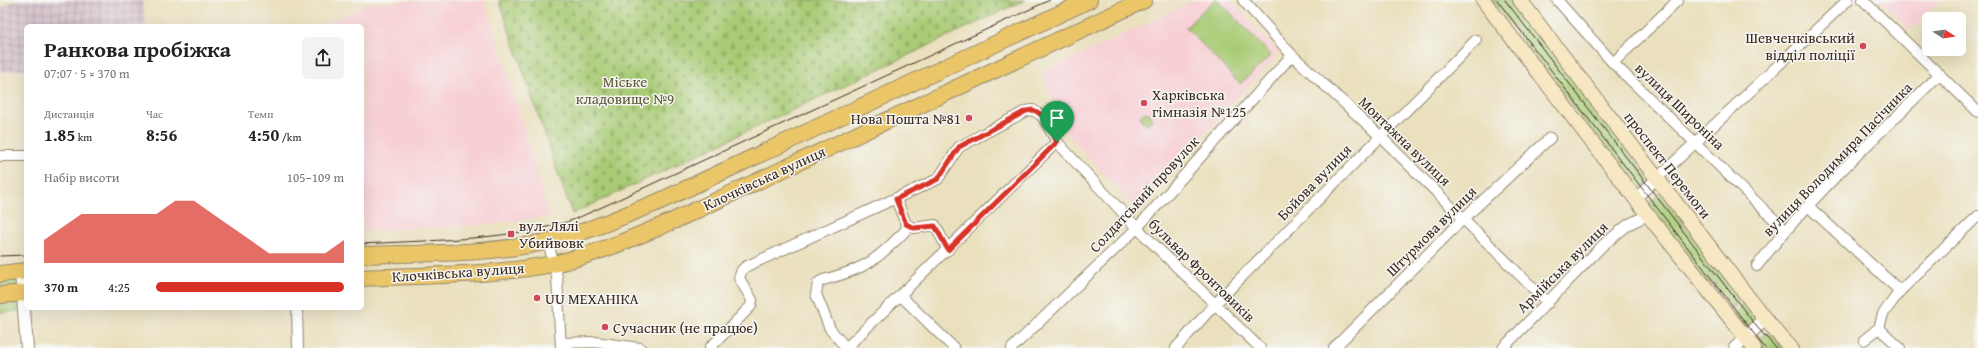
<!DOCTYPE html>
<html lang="uk">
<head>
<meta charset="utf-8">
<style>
  :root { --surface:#fff; --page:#f2f2f2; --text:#222; --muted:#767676; --accent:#d93025 }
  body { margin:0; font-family:"Gentium Book Plus",serif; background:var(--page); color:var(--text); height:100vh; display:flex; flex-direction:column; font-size:15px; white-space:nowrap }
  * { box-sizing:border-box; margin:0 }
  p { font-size:13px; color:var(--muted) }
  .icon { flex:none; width:22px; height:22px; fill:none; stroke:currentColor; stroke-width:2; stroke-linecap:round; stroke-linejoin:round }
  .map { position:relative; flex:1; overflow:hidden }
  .side { position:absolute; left:24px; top:24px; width:340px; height:286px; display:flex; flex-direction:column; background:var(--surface); border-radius:6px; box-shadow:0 4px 16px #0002 }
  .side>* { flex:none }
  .needle { width:26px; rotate:102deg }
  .fabs { position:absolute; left:1922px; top:12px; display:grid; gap:8px }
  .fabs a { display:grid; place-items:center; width:44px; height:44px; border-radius:6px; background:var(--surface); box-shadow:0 4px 16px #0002; font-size:20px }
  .pin { position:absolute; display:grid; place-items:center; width:34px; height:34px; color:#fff; margin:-41px -17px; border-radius:50% 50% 50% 0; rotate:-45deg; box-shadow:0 0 4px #0007 }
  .pin .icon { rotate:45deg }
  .round { display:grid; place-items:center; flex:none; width:42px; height:42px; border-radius:6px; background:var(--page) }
  .summary { display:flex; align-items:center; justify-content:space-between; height:68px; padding:0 20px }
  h1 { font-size:22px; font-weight:700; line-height:30px }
  .stats { display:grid; grid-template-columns:repeat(3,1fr); gap:6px; height:68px; padding:4px 20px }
  .stats div { display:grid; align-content:center }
  .stats b { font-size:17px; font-weight:700 }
  .stats small { font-size:11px; font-weight:400 }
  .stats p { font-size:11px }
  .chart { height:112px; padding:8px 20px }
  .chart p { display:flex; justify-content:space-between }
  .chart svg { width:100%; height:72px; margin-top:4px; fill:var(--accent); opacity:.7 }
  ul { padding:0 20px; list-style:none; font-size:13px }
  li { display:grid; grid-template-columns:64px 48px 1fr; align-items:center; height:30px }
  li i { height:10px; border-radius:5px; background:var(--accent) }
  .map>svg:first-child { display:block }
  .built { fill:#f7cfd4 }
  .industrial { fill:url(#industrial-grid) }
  .green { fill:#a9cb74; stroke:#727a49 }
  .cemetery { fill:url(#cemetery-stones); stroke:#727a49 }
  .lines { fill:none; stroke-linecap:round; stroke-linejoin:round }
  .minor-casing { stroke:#92856e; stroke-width:12 }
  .tertiary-casing { stroke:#92856e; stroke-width:14 }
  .secondary-casing { stroke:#92856e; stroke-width:16 }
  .primary-casing { stroke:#92856e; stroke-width:18 }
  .minor { stroke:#fff; stroke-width:10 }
  .tertiary { stroke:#fff; stroke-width:12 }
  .secondary { stroke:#f7e8c3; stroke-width:14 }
  .primary { stroke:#ebc669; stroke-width:16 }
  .tram { stroke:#3b2a1e; stroke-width:1 }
  .route-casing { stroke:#fff; stroke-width:8 }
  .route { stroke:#d93025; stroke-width:5 }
  .poi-dot { fill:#d1495b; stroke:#f6f6f2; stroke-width:1.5 }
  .labels { text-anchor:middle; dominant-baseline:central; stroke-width:3; stroke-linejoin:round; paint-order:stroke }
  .poi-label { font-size:15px; fill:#3b2a1e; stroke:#f6f6f2; text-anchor:start }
  .park-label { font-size:15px; fill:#5c5a38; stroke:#f6f6f2 }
  .street-label { font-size:15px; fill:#3b2a1e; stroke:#f6f6f2 }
</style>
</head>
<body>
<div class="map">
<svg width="1978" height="348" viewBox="0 0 1978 348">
  <defs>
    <pattern id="industrial-grid" width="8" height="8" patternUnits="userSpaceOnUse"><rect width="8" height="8" fill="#d2bdc8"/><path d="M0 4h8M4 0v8" fill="none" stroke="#ac9aa2"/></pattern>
    <pattern id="cemetery-stones" width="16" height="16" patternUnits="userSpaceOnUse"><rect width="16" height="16" fill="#a9cb74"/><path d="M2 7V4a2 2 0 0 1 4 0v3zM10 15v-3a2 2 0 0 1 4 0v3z" fill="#92ae64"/></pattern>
  </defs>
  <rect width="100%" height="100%" fill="#f6f6f2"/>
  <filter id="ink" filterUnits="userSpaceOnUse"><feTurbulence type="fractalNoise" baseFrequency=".025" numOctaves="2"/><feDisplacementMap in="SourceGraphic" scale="8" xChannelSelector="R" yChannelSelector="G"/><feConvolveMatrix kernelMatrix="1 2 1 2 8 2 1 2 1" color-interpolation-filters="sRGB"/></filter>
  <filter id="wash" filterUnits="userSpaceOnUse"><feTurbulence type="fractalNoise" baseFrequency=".012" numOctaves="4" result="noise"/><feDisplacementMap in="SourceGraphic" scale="16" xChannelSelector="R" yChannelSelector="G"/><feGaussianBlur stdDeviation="0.9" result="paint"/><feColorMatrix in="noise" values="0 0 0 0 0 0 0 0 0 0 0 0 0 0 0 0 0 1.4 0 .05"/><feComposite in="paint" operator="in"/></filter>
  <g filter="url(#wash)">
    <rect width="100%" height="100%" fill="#eae0bd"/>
    <path class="built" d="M426,0H484L502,53L549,216L484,225L362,231V26H326L327,23L368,3Z
      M1196,0H1231L1279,53L1136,209L1067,134L1042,73Z
      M1880,0H1941L1910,30Z"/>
    <path class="industrial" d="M16,0H142L146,26H26V69L0,72V8Z"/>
    <path class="green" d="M1214,0H1218L1271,55L1240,84L1186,27Z
      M1492,0H1512L1651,181L1637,192Z
      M1140.5 118a5.5 5.5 0 1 1 11 0a5.5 5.5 0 1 1-11 0Z
      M1660,194L1741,298L1733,309L1711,281L1707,285L1647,204Z
      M21,272L18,311L0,313V274Z
      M1744,301L1756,316L1753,323L1746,329L1733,317Z
      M1766,334H1770L1783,348H1759V339Z"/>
    <path class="cemetery" d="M499,0H1025L572,214Z"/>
  </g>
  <g filter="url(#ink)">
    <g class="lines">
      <defs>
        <path id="minor" d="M1243,0L1292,55L1380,136L1548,303
          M1557,0L1613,63L1785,230
          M1863,0L1978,112
          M1613,63L1678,0
          M0,156H26
          M1636,198L1848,0
          M896,199L906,224L914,228L935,225L948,250
          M1808,206L1900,291
          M548,242L557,277L561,348
          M1757,266C1811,196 1877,136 1940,74
          M901,296L954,348
          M297,308L298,348
          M1879,328L1900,348
          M1864,340L1879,328L1883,314L1900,291L1978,216
          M561,343L595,342L640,348
          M710,348L751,306L752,300L739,278L742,270L745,267L938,179L959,147L1026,111L1033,110L1042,116L1057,142L1137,228L1260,348
          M846,348L1057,142
          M846,348L830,329L816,294L818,283L823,280C868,268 877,260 909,227
          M1012,348L1137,228L1292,55
          M1176,348L1215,304L1476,40
          M1334,348L1463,219L1550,138
          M1503,348L1603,245L1629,224L1648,215"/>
        <path id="tertiary" d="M21,272L27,348
          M1735,348L1765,319"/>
        <path id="secondary" d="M1483,0L1648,215L1754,348
          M1520,0L1765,319L1791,348"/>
        <path id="primary" d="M362,255C424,253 488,255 549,241C587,233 622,216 658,202L1089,0
          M0,274L26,271
          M362,278C425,275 491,276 553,264C595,255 633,238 673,221L1144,0
          M0,295L26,293"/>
      </defs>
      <use href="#minor" class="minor-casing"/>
      <use href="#tertiary" class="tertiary-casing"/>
      <use href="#secondary" class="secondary-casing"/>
      <use href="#primary" class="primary-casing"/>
      <use href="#minor" class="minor"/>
      <use href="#tertiary" class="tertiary"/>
      <use href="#secondary" class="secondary"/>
      <use href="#primary" class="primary"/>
      <path class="tram" d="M1497,0L1765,348
        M1505,0L1757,327L1776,348
        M362,244C429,240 497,241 563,223C575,220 588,213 600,208L1050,0
        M0,256L26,255"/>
    </g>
  </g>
  <g class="lines" filter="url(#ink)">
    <defs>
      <path id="route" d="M1033,110C1047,115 1051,130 1057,142L948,250L935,226L914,228L906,224L896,199L938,179L959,147L1026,111Z"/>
    </defs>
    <use href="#route" class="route-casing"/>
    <use href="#route" class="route"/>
  </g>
  <g class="poi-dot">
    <circle cx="1863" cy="46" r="4"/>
    <circle cx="1144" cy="103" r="4"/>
    <circle cx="969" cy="118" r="4"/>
    <rect x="507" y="230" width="8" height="8" rx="2"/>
    <circle cx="537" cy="298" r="4"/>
    <circle cx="605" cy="327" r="4"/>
  </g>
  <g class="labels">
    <g class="poi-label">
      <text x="1855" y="37" text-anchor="end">Шевченківський<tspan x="1855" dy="17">відділ поліції</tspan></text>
      <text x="1152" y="94">Харківська<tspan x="1152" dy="17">гімназія №125</tspan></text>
      <text x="961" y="118" text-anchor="end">Нова Пошта №81</text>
      <text x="519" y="225">вул. Лялі<tspan x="519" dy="17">Убийвовк</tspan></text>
      <text x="545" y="298">UU МЕХАНІКА</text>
      <text x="613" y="327">Сучасник (не працює)</text>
    </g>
    <g class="park-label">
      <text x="625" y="81">Міське<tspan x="625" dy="17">кладовище №9</tspan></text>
    </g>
    <g class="street-label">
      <text transform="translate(1680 106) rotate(44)">вулиця Широніна</text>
      <text transform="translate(1405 141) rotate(44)">Монтажна вулиця</text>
      <text transform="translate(1837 159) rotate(-46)">вулиця Володимира Пасічника</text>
      <text transform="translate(1668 165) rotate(52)">проспект Перемоги</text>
      <text transform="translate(764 178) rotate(-25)">Клочківська вулиця</text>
      <text transform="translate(1314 182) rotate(-46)">Бойова вулиця</text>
      <text transform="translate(1144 194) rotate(-47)">Солдатський провулок</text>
      <text transform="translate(1431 231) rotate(-45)">Штурмова вулиця</text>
      <text transform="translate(1562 267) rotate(-45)">Армійська вулиця</text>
      <text transform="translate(1202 270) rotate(44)">бульвар Фронтовиків</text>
      <text transform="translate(458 272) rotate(-4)">Клочківська вулиця</text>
    </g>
  </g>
</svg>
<div class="fabs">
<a><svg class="needle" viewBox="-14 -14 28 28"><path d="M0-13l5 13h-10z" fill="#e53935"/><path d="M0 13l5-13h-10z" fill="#767676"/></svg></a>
</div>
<div class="pin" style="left:1057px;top:142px;background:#1e9e55"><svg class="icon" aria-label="arrive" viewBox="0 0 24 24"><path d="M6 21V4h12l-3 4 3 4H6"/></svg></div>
<section class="side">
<div class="summary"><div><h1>Ранкова пробіжка</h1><p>07:07 · 5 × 370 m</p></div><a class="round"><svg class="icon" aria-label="share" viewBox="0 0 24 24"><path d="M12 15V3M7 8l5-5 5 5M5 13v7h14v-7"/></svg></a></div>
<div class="stats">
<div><p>Дистанція</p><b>1.85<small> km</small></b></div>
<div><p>Час</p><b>8:56</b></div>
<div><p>Темп</p><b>4:50<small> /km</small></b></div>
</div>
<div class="chart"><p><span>Набір висоти</span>105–109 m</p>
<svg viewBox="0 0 160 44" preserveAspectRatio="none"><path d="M0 44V30L10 22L20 14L30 14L40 14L50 14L60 14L70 6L80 6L90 14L100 22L110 30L120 38L130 38L140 38L150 38L160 30V44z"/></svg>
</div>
<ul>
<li><b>370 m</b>4:25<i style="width:100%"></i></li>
</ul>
</section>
</div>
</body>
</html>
